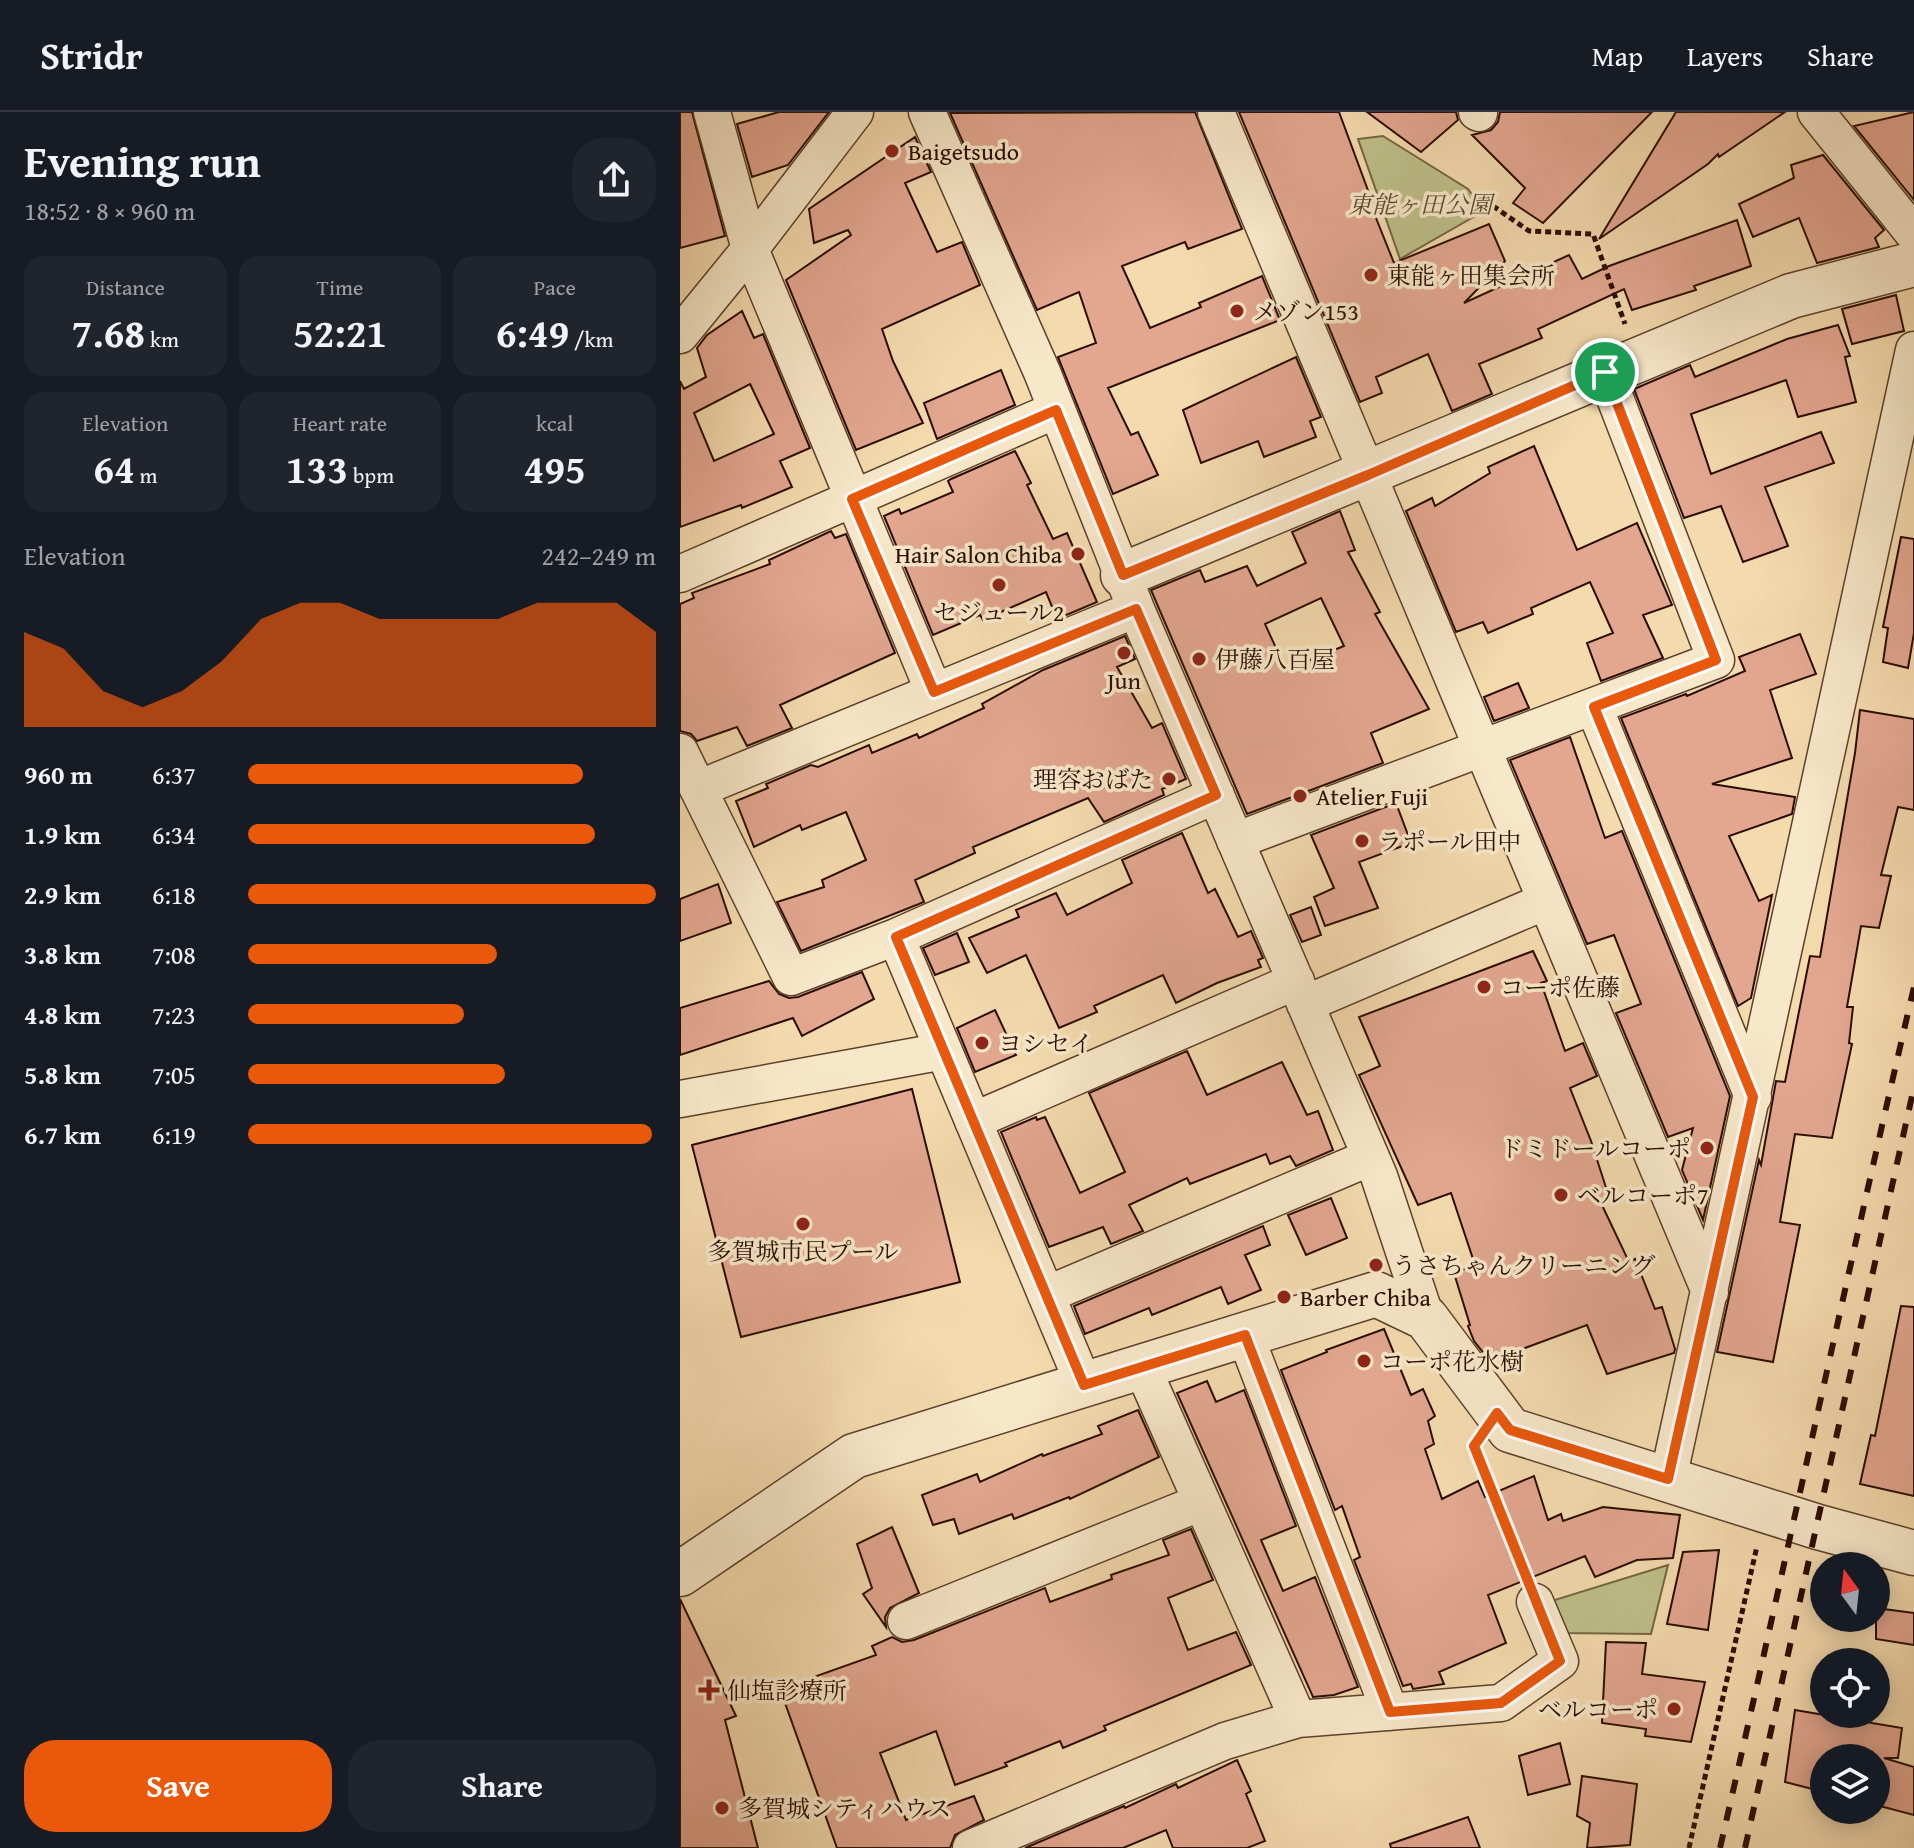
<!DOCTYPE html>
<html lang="en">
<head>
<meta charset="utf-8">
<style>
  :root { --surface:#171b24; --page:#20242c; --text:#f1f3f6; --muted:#9ea1a6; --line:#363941; --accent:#ea580c }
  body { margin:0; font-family:"Gentium Book Plus","Noto Serif JP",serif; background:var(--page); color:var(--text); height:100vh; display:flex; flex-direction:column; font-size:30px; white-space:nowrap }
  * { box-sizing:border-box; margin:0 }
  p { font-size:26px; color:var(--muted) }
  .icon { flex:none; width:44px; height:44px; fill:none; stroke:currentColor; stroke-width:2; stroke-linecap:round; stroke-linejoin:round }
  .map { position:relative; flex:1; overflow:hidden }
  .details { display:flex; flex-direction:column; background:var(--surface); width:680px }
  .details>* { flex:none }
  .needle { width:52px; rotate:345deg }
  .buttons { position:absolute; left:1130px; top:1440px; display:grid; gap:16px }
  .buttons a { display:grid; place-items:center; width:80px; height:80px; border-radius:50%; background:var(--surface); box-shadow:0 4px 20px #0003; font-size:40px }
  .pin { position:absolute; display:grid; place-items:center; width:68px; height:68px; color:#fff; margin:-34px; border:4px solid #fff; border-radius:50%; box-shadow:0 2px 8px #0007 }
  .round { display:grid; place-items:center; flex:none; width:84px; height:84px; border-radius:32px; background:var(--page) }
  .summary { display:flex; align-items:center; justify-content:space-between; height:136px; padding:0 24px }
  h1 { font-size:44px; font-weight:800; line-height:60px }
  .figures { display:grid; grid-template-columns:repeat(3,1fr); gap:12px; height:136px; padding:8px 24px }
  .figures div { display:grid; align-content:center; border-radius:20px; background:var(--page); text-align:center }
  .figures b { font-size:40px; font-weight:800 }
  .figures small { font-size:22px; font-weight:400 }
  .figures p { font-size:22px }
  .chart { height:224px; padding:16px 24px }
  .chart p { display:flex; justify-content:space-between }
  .chart svg { width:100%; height:144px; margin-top:8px; fill:var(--accent); opacity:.7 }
  .action { display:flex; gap:16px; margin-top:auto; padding:16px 24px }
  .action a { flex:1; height:92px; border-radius:32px; background:var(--accent); color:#fff; font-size:32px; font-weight:800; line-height:92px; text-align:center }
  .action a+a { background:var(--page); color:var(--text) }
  ul { padding:0 24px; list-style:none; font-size:26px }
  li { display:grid; grid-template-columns:128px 96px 1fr; align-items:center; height:60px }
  li i { height:20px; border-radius:10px; background:var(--accent) }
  header { display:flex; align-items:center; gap:48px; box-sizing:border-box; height:112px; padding:0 40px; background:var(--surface); border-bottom:2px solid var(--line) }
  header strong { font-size:38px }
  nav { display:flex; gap:44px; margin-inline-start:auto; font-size:28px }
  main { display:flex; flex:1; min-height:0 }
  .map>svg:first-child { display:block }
  .green { fill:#bec089; stroke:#746644; stroke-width:2 }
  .building { fill:#e3a790; stroke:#2a0c00; stroke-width:2; fill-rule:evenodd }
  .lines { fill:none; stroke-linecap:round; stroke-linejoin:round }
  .minor-casing { stroke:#5c402c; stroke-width:39 }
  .tertiary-casing { stroke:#5c402c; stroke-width:47 }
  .path { stroke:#2a0c00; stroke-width:5; stroke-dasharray:6 4; stroke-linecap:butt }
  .minor { stroke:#f8e8ca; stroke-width:36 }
  .tertiary { stroke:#f8e8ca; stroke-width:44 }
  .rail { stroke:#2a0c00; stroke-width:6; stroke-dasharray:14 14; stroke-linecap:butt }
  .route-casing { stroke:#fff; stroke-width:16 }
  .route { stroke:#ea580c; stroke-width:10 }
  .poi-dot { fill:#8f2418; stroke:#f8e8ca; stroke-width:3 }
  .labels { text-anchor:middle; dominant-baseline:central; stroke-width:7; stroke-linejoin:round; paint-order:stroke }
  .poi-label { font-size:24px; fill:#2a0c00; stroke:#f8e8ca; text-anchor:start }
  .park-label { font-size:24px; font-style:italic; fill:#5e4b30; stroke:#f8e8ca }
</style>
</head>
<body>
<header>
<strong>Stridr</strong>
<nav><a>Map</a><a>Layers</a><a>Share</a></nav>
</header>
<main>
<section class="details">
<div class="summary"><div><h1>Evening run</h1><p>18:52 · 8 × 960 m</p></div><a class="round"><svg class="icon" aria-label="share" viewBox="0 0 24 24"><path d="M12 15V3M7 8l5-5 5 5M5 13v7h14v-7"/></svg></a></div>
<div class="figures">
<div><p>Distance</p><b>7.68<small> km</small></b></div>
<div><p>Time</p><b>52:21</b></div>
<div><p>Pace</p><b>6:49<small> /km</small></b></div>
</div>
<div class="figures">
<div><p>Elevation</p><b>64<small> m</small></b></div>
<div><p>Heart rate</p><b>133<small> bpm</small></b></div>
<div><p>kcal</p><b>495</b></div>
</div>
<div class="chart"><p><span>Elevation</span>242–249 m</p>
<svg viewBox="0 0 160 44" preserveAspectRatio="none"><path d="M0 44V15L10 20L20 33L30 38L40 33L50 24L60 11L70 6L80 6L90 11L100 11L110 11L120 11L130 6L140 6L150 6L160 15V44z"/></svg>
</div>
<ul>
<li><b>960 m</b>6:37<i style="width:82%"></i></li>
<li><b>1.9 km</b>6:34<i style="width:85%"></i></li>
<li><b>2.9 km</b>6:18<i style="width:100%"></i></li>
<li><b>3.8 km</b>7:08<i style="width:61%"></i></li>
<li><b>4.8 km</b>7:23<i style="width:53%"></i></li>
<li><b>5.8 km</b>7:05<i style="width:63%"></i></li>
<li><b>6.7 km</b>6:19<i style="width:99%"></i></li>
</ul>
<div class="action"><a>Save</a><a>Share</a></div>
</section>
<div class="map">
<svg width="1234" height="1736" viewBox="0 0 1234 1736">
  <rect width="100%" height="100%" fill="#f4dbae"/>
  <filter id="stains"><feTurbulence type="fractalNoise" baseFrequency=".0025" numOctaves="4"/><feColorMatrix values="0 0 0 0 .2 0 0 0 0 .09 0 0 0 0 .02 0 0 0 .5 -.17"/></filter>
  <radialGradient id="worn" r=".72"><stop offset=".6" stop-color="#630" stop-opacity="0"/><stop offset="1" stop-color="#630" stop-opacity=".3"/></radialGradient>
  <path class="green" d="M703,24L788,77L804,99L720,147L678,27Z
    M988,1453L971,1522L882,1521L868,1490Z"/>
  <path class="building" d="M0,0H12L45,124L0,136Z
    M99,0H149L108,53L72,65L57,12Z
    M515,0L562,117L508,137L505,130L442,154L470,216L521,195L519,191L582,164L600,208L428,276L451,323L458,320L478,363L433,382L378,245L416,231L399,180L357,198L270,1Z
    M559,0H659L696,100L694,101L714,151L809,112L825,149L784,191L889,143L902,167L929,154L1057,108L1071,154L1014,174L1016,178L952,198L944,177L858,217L862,226L799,252L812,282L772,299L748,242L696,265L702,281L680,290Z
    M687,0H776L778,8L741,40Z
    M820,0H972L863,111L833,91L845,76L792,23L811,18L818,10Z
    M996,0H1105L1039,45L1038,42L1028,52L919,127Z
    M1234,0V88L1174,14Z
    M235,25L251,60L225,71L257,140L282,130L300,173L202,217L213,249L243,311L176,338L106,168L171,123L168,118L134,131L129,97Z
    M1143,43L1204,118L1195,126L1199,135L1137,151L1119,106L1073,125L1059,92L1114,66L1111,53Z
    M1216,183L1224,219L1172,232L1162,197Z
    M62,199L74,226L83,222L130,336L100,349L112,375L62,396L61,393L0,415V269L4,277L26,265L17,236L27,223ZM70,272L94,322L34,349L14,301Z
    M1158,213L1170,244L1165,245L1176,290L1118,305L1106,268L1011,302L1031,362L1141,320L1154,351L1085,375L1108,434L1063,450L1041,394L1004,406L954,277L1010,253L1015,265L1107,227Z
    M616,245L641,305L630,309L636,325L584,345L578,329L521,351L503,298Z
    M321,258L335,293L257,327L244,291Z
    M854,334L897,438L957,411L992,493L963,503L983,546L921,569L907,531L933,521L910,470L851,496L853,502L808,521L803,510L776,520L726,399L752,386L755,394L810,361L808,355Z
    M335,339L351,371L347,373L373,427L387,421L417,490L377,507L366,480L303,508L300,503L253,523L204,404L219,397L221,402L273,380L268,369L271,367Z
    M660,399L675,438L668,440L700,500L695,502L749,597L691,621L703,651L567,702L471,478L520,458L525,470L567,454L577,474L626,451L612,420ZM641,486L664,534L606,558L585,512Z
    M151,419L155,426L166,422L215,541L100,593L112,616L67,634L57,615L17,629L11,622L0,619V492L14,486L12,481L90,452L89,448Z
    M1221,425L1234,427V521L1228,556L1203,550L1208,516L1203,515Z
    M1120,522L1136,562L1090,578L1112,646L1032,672L1115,685L1112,702L1049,724L1079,789L1092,783L1071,886L1058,894L941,606L1006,582L1007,584L1065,559L1059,545Z
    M445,524L455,547L437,555L472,616L482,611L506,667L482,677L484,683L424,710L408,686L293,735L295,741L235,768L244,790L121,839L97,790L144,775L142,768L186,748L166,700L122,718L120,713L74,735L56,689L88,676L86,672L131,653L138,655L189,633L192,641L237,622L239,626L304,596L302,592L363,558Z
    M838,571L849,596L814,609L804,585Z
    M1180,598L1234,607V698L1218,695L1201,763L1211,764L1199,816L1181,814L1167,895H1173L1169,931L1172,932L1152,1026L1115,1022L1100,1110L1120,1113L1093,1250L1037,1240L1079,1048L1081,1053L1096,969L1105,970L1130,844L1140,845L1175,641Z
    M890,625L925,726L942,719L1050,984L1023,1108L1002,1058L1013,1016L988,1025L936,901L961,892L934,823L907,832L830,648Z
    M716,691L731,731L679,750L698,796L645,814L634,785L654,776L631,723Z
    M502,721L528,781L535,777L558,825L571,819L583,846L578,848L581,855L537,871L496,891L483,863L414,894L417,900L379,916L346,843L307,861L289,826L339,805L336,798L376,781L387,803L452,771L442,748Z
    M38,772L51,811L0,829V787Z
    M631,795L641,823L622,830L610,803Z
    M277,821L289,850L255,863L243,836Z
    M853,839L867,869L861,871L885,939L903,931L917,964L890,976L911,1029L930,1088L921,1091L949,1150L955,1147L975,1197L982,1195L995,1237L994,1241L927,1262L907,1213L810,1249L794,1229L788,1214L790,1213L774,1161L795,1153L771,1081L738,1093L679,963L700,954L679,905Z
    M182,860L194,887L122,924L113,906L0,943V896L89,869L99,882L109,886L118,885Z
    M315,898L336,943L295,960L277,916Z
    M507,939L527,983L602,950L627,1003L638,999L653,1038L616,1054L610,1044L590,1052L586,1042L510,1072L507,1066L449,1093L463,1119L431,1132L423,1115L369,1135L321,1020L356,1005L357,1008L365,1005L400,1081L445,1060L409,981Z
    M232,977L280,1170L61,1225L12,1033Z
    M651,1086L667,1126L626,1143L608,1103Z
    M583,1114L590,1133L565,1143L581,1178L548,1192L541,1175L472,1203L469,1196L405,1222L394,1194Z
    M1221,1194L1234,1195V1384L1180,1372L1191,1323L1195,1324Z
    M704,1217L731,1283L743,1277L755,1304L748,1309L754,1332L745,1337L762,1387L798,1369L805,1385L854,1364L868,1408L881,1402L883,1409L923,1395L1000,1403L993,1446L957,1448L915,1465L905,1444L808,1483L826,1531L759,1560L764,1572L733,1577L731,1572L723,1574L674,1448L680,1445L662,1394L655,1398L601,1258L647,1240L646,1238Z
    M527,1269L536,1290L564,1278L616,1414L581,1428L603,1479L635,1465L678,1575L654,1583L633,1585L497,1281Z
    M458,1298L479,1345L390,1387L389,1385L334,1407L332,1402L279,1422L274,1407L253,1413L242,1383L297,1362L300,1370L362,1342L363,1344L422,1322L418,1314Z
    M212,1415L239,1481L210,1496L205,1505L206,1515L183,1482L192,1476L177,1432Z
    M511,1417L533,1468L488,1486L508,1538L556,1520L571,1553L424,1614L426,1618L383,1636L380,1629L325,1651L327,1654L275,1673L256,1619L200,1641L226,1708L294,1684L304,1708L275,1723L270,1736H157L100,1577L196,1543L192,1534L212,1525L222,1530L234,1528L365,1476L370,1490L432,1467L431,1463L489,1443L483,1428Z
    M1039,1438L1028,1518L987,1512L1003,1440Z
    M0,1487L56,1604L45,1608L78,1736H0Z
    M1196,1496L1234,1501V1533L1196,1527Z
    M926,1530L966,1531L962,1562L1025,1570L1011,1630L965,1624L966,1617L922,1611Z
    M1115,1598L1222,1616L1218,1646H1204L1234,1655V1703L1196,1693V1646H1144V1680L1105,1670Z
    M880,1631L890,1672L848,1683L839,1644Z
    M557,1648L571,1679L566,1682L585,1729L567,1736H493L486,1718L443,1736H345L444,1694L445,1696L496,1672L498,1676Z
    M902,1664L957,1672L950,1733L907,1736L910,1711L897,1704Z
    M788,1705L800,1736H711L710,1732Z"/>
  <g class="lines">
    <defs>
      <path id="minor" d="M32,0L70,137L254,580
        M247,0L362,260L456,497L699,1064L746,1206
        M536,0L1030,1180
        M797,0L799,1
        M1136,0L1234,122
        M0,223L70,137L175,0
        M0,462L376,298
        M914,595L1073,985
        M0,640L111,865L216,825L404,1273
        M18,677L456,497
        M555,729L1036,548L925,260
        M216,825L536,683
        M625,892L866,789
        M0,987L264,939
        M293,1009L616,869
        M366,1183L691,1045
        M565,1223L710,1600
        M988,1367L1234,238
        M226,1509L522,1390
        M618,1607L821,1591L880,1549L855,1490
        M291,1736L545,1629L618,1607L462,1255"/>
      <path id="tertiary" d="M443,463L1111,184L1234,152
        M0,1462L174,1344L696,1182L746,1206L830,1318L1138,1415L1234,1441"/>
    </defs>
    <use href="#minor" class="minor-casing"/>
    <use href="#tertiary" class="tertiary-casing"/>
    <path class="path" d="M813,94L849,119L913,122L945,212
      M797,1342L843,1460
      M1009,1736L1077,1434"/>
    <use href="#minor" class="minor"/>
    <use href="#tertiary" class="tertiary"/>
    <path class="rail" d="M1040,1736C1106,1449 1167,1162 1234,875
      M1065,1736L1234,975"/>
  </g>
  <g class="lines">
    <defs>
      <path id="route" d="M925,260L1036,548L914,595L1073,985L988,1367L830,1318L817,1301L794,1334L880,1549L821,1591L710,1600L565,1223L404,1273L216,825L536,683L456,497L254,580L172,387L376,298L443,463L688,363Z"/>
    </defs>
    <use href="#route" class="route-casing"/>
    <use href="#route" class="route"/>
  </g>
  <g class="poi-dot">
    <circle cx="212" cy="39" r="8"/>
    <circle cx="691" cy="163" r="8"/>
    <circle cx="557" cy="199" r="8"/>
    <circle cx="398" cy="442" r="8"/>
    <circle cx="319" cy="473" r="8"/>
    <circle cx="444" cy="541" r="8"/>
    <circle cx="519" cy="547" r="8"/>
    <circle cx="489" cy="667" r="8"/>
    <circle cx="620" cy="684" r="8"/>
    <circle cx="682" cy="729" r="8"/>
    <circle cx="804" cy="875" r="8"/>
    <circle cx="302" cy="931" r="8"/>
    <circle cx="1027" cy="1036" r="8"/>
    <circle cx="881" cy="1083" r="8"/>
    <circle cx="123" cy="1112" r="8"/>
    <circle cx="696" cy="1153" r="8"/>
    <circle cx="604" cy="1185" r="8"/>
    <circle cx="684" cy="1249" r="8"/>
    <path d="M25 1566h8v8h8v8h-8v8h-8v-8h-8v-8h8z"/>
    <circle cx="994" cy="1597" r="8"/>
    <circle cx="42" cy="1696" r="8"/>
  </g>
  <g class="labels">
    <g class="poi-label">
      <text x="228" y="39">Baigetsudo</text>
      <text x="707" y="163">東能ヶ田集会所</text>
      <text x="573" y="199">メゾン153</text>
      <text x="382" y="442" text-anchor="end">Hair Salon Chiba</text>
      <text x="319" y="500" text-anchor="middle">セジュール2</text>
      <text x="535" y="547">伊藤八百屋</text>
      <text x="444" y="568" text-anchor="middle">Jun</text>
      <text x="473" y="667" text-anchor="end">理容おばた</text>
      <text x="636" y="684">Atelier Fuji</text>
      <text x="698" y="729">ラポール田中</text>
      <text x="820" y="875">コーポ佐藤</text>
      <text x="318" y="931">ヨシセイ</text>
      <text x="1011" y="1036" text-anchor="end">ドミドールコーポ</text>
      <text x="897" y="1083">ベルコーポ7</text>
      <text x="123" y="1139" text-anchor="middle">多賀城市民プール</text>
      <text x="712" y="1153">うさちゃんクリーニング</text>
      <text x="620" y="1185">Barber Chiba</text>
      <text x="700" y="1249">コーポ花水樹</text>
      <text x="47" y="1578">仙塩診療所</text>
      <text x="978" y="1597" text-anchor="end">ベルコーポ</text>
      <text x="58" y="1696">多賀城シティハウス</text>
    </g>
    <g class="park-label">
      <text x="740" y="92">東能ヶ田公園</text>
    </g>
  </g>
  <rect width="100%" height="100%" filter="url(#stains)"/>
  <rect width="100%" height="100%" fill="url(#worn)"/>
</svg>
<div class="buttons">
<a><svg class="needle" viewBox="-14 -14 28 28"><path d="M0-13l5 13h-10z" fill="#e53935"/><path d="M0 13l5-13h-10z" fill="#9ea1a6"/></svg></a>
<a><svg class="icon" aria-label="locate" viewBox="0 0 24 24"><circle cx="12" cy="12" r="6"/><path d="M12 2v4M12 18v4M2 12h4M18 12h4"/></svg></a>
<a><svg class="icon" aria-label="layers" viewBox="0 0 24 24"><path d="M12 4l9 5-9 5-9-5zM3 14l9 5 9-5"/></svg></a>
</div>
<div class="pin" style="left:925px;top:260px;background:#1e9e55"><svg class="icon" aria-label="arrive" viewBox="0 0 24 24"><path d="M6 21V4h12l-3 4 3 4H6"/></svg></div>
</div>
</main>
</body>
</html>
